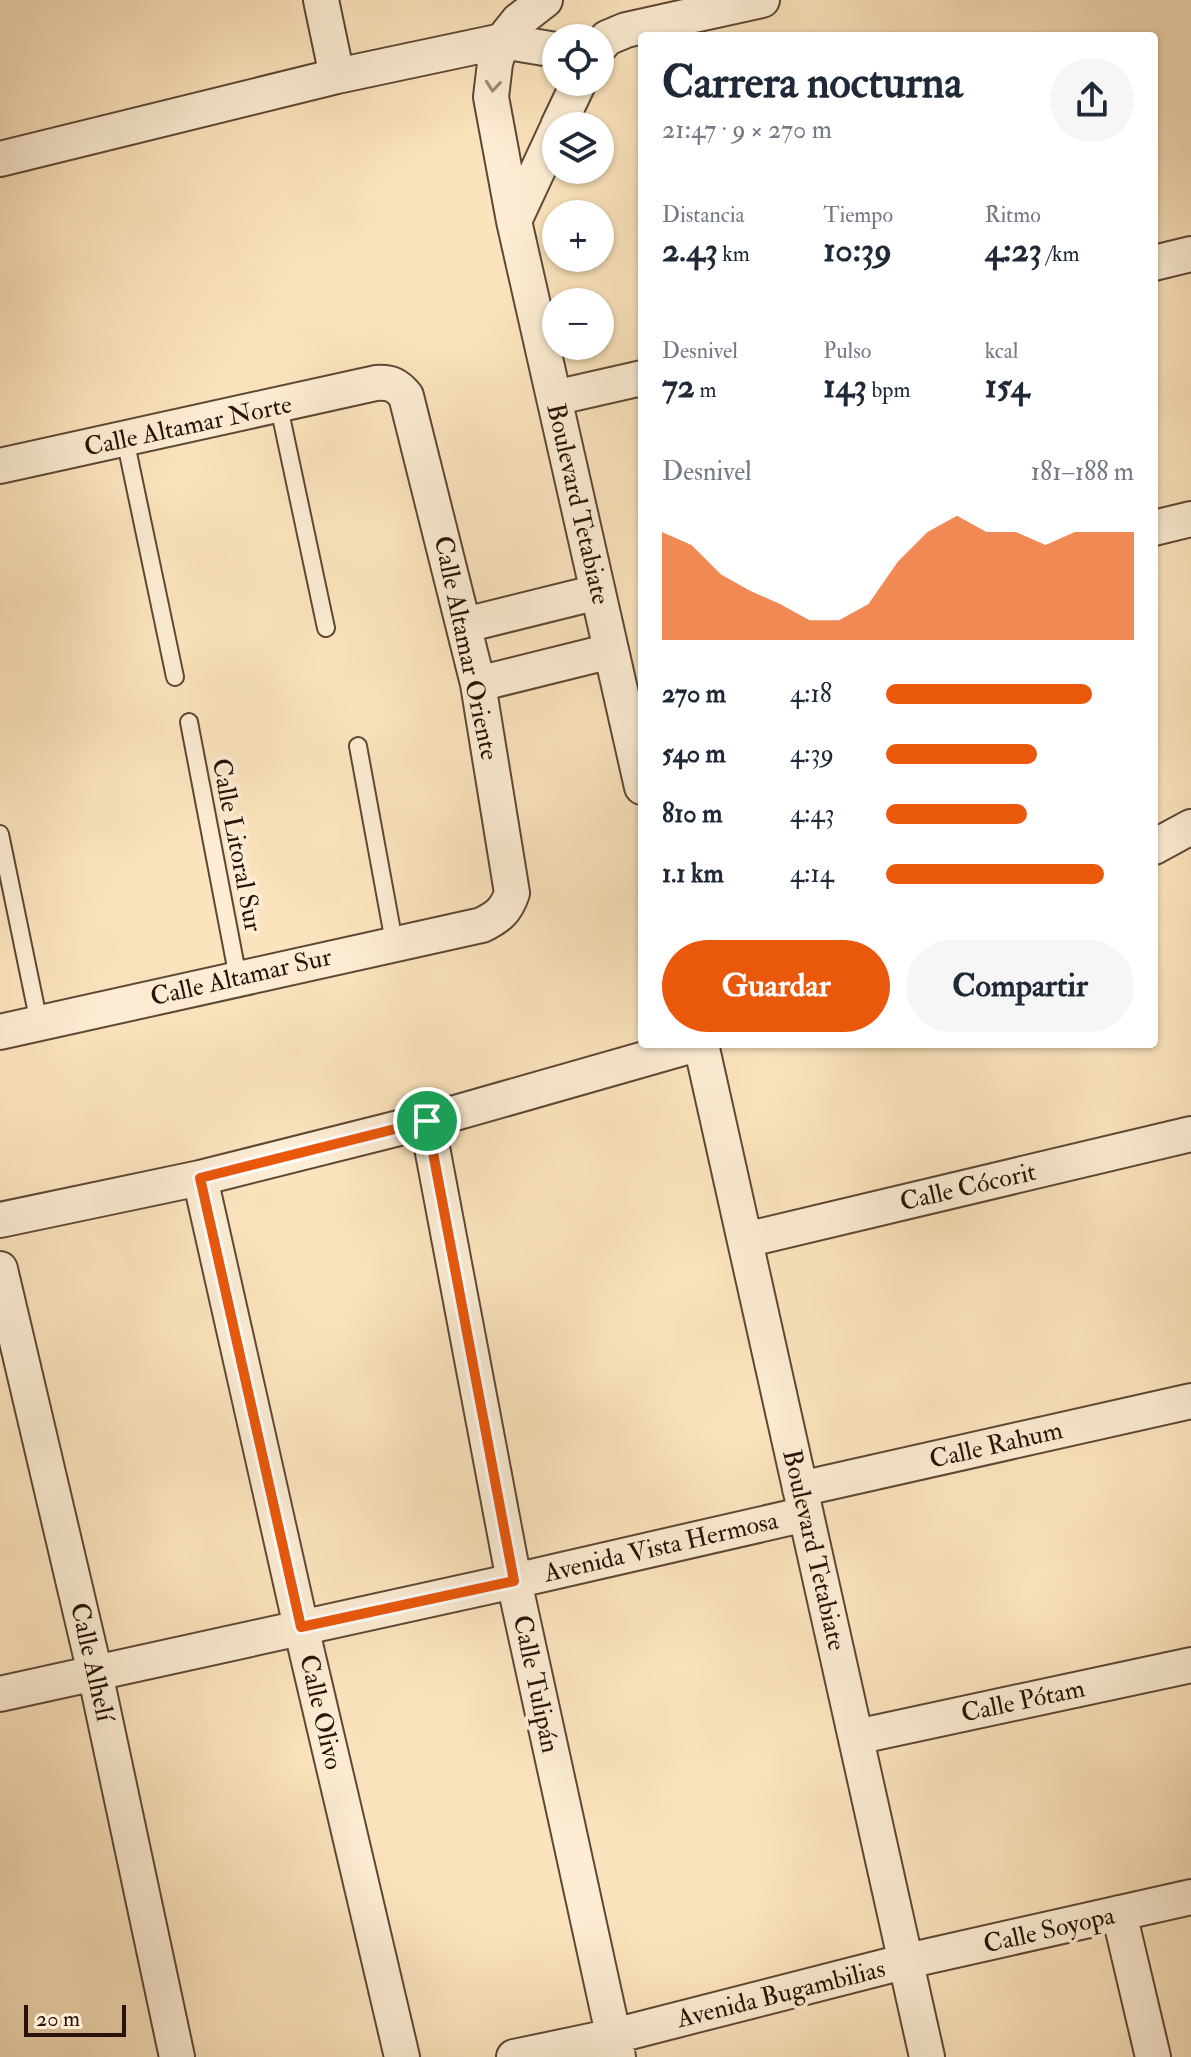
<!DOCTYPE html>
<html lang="es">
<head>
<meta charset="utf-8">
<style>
  :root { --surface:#fff; --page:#f6f6f7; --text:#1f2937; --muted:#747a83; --accent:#ea580c }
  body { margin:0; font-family:"IM FELL Double Pica",serif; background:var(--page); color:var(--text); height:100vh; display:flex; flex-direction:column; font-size:30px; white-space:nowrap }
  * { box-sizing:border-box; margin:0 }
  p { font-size:26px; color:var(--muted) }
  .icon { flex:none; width:44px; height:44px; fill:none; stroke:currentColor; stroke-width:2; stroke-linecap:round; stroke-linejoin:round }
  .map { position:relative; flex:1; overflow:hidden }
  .drawer { position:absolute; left:638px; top:32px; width:520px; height:1016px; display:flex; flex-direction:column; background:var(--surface); border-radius:8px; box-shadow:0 2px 6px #0004 }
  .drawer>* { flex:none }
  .controls { position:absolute; left:542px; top:24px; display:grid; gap:16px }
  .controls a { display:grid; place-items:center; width:72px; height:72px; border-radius:50%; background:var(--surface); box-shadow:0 2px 6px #0004; font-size:40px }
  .scale { position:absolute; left:24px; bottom:20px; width:102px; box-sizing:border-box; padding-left:8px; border:4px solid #291308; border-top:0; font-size:22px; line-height:28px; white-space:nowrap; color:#291308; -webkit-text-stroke:6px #fcedd4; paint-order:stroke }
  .pin { position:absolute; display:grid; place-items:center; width:68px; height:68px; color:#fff; margin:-34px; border:4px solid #fff; border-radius:50%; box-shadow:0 2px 8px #0007 }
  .round { display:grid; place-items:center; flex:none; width:84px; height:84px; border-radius:42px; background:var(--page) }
  .headline { display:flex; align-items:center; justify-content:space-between; height:136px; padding:0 24px }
  h1 { font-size:44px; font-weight:800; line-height:60px }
  .metrics { display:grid; grid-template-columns:repeat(3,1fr); gap:12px; height:136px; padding:8px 24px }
  .metrics div { display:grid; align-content:center }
  .metrics b { font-size:34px; font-weight:800 }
  .metrics small { font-size:22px; font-weight:400 }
  .metrics p { font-size:22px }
  .chart { height:224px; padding:16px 24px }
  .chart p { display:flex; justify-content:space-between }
  .chart svg { width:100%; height:144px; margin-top:8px; fill:var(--accent); opacity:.7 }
  .action { display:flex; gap:16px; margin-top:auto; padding:16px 24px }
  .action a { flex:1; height:92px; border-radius:48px; background:var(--accent); color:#fff; font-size:32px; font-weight:800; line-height:92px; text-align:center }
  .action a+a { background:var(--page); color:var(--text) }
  ul { padding:0 24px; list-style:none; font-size:26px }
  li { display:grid; grid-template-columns:128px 96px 1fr; align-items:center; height:60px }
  li i { height:20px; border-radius:10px; background:var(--accent) }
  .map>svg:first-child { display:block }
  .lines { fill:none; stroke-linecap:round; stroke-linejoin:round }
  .service-casing { stroke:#5e4735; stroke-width:20 }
  .minor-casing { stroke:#5e4735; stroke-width:38 }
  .service { stroke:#fcedd4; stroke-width:16 }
  .minor { stroke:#fcedd4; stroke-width:34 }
  .oneway { stroke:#9d8b78 }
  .route-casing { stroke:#fff; stroke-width:16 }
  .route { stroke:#ea580c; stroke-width:10 }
  .labels { text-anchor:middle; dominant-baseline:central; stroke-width:8; stroke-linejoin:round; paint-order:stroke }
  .street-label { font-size:26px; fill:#291308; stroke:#fcedd4 }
</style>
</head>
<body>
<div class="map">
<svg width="1191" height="2057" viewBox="0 0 1191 2057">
  <rect width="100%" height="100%" fill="#fbe4bd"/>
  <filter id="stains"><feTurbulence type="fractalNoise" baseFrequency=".0025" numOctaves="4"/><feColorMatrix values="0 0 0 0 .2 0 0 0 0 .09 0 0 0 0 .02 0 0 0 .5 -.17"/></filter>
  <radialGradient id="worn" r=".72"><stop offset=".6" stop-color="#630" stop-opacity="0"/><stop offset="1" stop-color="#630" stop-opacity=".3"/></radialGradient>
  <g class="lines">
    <defs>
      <path id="service" d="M279,407L326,628
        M125,439L175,677
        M189,722L238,978
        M358,746L394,942
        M0,834L39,1023"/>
      <path id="minor" d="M321,0L337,76
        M545,0L518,21L502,41L495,63L491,97L514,221L642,787
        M600,46L607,38L626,30L762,0
        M558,126L579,82
        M0,159L337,76L502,41L556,50
        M514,221L556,131
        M1154,263L1191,254
        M554,398L642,378
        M0,466L376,383C391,382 397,385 406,396L478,684L512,893C506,911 498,917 482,925L0,1032
        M1154,528L1191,519
        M465,625L598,592
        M478,684L611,651
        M1154,847L1191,827
        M701,1044L927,2057
        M427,1121L514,1581L618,2057
        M200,1178L301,1627L402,2057
        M0,1220L200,1178L427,1121L697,1044
        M745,1240L1191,1134
        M0,1269L95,1673L177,2057
        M800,1489L1191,1401
        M0,1694L514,1581L806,1514
        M856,1737L1191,1665
        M1119,1913L1153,2057
        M514,2057L614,2036L907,1961L1191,1897"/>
    </defs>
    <use href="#service" class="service-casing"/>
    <use href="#minor" class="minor-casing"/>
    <use href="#service" class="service"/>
    <use href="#minor" class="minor"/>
  </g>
  <defs><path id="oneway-chevron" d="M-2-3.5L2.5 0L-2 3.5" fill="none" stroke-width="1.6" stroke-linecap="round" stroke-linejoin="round" transform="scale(2)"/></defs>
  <use class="oneway" href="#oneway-chevron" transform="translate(493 86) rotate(95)"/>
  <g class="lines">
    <defs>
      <path id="route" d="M427,1121L514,1581L301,1627L200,1178Z"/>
    </defs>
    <use href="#route" class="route-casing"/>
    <use href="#route" class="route"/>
  </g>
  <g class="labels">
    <g class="street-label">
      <text transform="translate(188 426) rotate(-12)">Calle Altamar Norte</text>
      <text transform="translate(578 504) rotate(77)">Boulevard Tetabiate</text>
      <text transform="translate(466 648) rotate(78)">Calle Altamar Oriente</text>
      <text transform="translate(237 845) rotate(79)">Calle Litoral Sur</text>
      <text transform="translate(241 977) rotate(-13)">Calle Altamar Sur</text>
      <text transform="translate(968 1187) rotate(-13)">Calle Cócorit</text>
      <text transform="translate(996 1445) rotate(-13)">Calle Rahum</text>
      <text transform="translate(661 1547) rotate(-13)">Avenida Vista Hermosa</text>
      <text transform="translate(814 1550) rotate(77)">Boulevard Tetabiate</text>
      <text transform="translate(92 1662) rotate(77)">Calle Alhelí</text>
      <text transform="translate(536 1684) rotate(78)">Calle Tulipán</text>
      <text transform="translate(1023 1701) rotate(-12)">Calle Pótam</text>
      <text transform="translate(321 1712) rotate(77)">Calle Olivo</text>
      <text transform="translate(1049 1930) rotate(-13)">Calle Soyopa</text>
      <text transform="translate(781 1994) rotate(-14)">Avenida Bugambilias</text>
    </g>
  </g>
  <rect width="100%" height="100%" filter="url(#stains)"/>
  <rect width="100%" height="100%" fill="url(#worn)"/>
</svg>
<div class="controls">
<a><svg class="icon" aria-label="locate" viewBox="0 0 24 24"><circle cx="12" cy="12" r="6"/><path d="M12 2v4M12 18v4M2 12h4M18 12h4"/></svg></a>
<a><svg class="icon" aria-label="layers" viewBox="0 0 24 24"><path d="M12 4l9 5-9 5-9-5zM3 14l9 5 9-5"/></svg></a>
<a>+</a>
<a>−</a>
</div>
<div class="scale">20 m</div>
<div class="pin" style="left:427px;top:1121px;background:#1e9e55"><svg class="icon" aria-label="arrive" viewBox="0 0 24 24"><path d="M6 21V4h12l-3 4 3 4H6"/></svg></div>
<section class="drawer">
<div class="headline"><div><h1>Carrera nocturna</h1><p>21:47 · 9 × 270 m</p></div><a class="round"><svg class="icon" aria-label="share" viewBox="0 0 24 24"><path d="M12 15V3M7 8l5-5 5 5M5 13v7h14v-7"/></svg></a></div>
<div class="metrics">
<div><p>Distancia</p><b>2.43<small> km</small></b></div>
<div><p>Tiempo</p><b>10:39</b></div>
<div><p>Ritmo</p><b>4:23<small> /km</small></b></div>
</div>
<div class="metrics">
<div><p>Desnivel</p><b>72<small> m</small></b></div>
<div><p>Pulso</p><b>143<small> bpm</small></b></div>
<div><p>kcal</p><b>154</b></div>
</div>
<div class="chart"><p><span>Desnivel</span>181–188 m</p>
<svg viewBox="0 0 160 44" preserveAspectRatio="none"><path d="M0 44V11L10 15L20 24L30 29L40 33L50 38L60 38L70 33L80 20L90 11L100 6L110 11L120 11L130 15L140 11L150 11L160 11V44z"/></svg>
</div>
<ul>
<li><b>270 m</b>4:18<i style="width:83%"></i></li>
<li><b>540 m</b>4:39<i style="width:61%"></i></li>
<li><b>810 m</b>4:43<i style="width:57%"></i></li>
<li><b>1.1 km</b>4:14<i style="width:88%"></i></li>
</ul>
<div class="action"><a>Guardar</a><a>Compartir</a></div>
</section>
</div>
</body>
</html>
